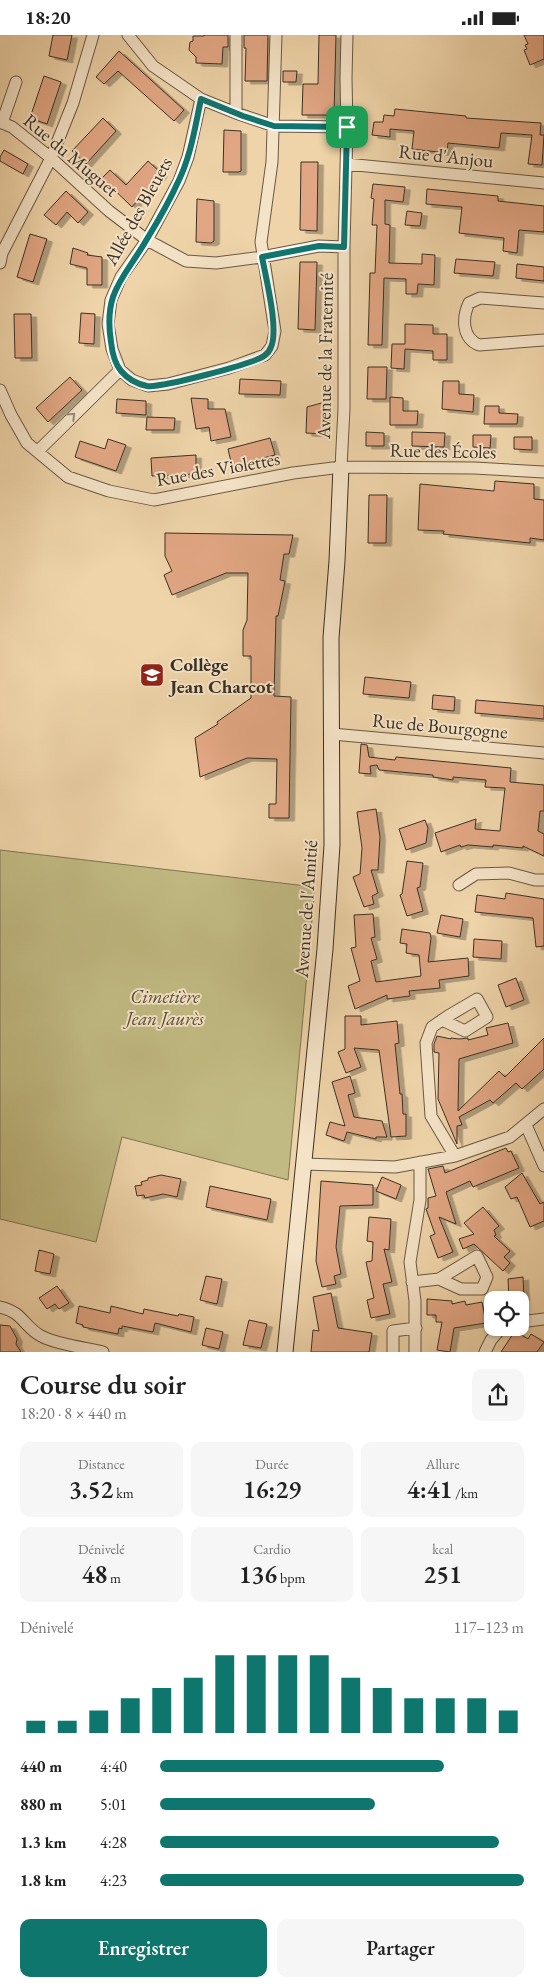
<!DOCTYPE html>
<html lang="fr">
<head>
<meta charset="utf-8">
<style>
  :root { --surface:#fff; --page:#f6f6f6; --text:#222; --muted:#767676; --accent:#0f766e }
  body { margin:0; font-family:"EB Garamond",serif; background:var(--page); color:var(--text); height:100vh; display:flex; flex-direction:column; font-size:19px; white-space:nowrap }
  * { box-sizing:border-box; margin:0 }
  p { font-size:16px; color:var(--muted) }
  .icon { flex:none; width:28px; height:28px; fill:none; stroke:currentColor; stroke-width:2; stroke-linecap:round; stroke-linejoin:round }
  .map { position:relative; height:1317px; overflow:hidden }
  .panel { display:flex; flex-direction:column; background:var(--surface); flex:1 }
  .panel>* { flex:none }
  .tools { position:absolute; left:484px; top:1256px; display:grid; gap:10px }
  .tools a { display:grid; place-items:center; width:45px; height:45px; border-radius:10px; background:var(--surface); box-shadow:0 1px 4px #0004; font-size:25px }
  .pin { position:absolute; display:grid; place-items:center; width:42px; height:42px; color:#fff; margin:-21px; border-radius:10px; box-shadow:0 2px 8px #0006 }
  .round { display:grid; place-items:center; flex:none; width:52px; height:52px; border-radius:10px; background:var(--page) }
  .overview { display:flex; align-items:center; justify-content:space-between; height:85px; padding:0 20px }
  h1 { font-size:28px; font-weight:600; line-height:38px }
  .stats { display:grid; grid-template-columns:repeat(3,1fr); gap:8px; height:85px; padding:5px 20px }
  .stats div { display:grid; align-content:center; border-radius:10px; background:var(--page); text-align:center }
  .stats b { font-size:25px; font-weight:600 }
  .stats small { font-size:14px; font-weight:400 }
  .stats p { font-size:14px }
  .chart { height:140px; padding:10px 20px }
  .chart p { display:flex; justify-content:space-between }
  .chart svg { width:100%; height:90px; margin-top:5px; stroke:var(--accent); stroke-width:6 }
  .primary-button { display:flex; gap:10px; margin-top:auto; padding:10px 20px }
  .primary-button a { flex:1; height:58px; border-radius:10px; background:var(--accent); color:#fff; font-size:20px; font-weight:600; line-height:58px; text-align:center }
  .primary-button a+a { background:var(--page); color:var(--text) }
  ul { padding:0 20px; list-style:none; font-size:16px }
  li { display:grid; grid-template-columns:80px 60px 1fr; align-items:center; height:38px }
  li i { height:12px; border-radius:6px; background:var(--accent) }
  .status { display:flex; justify-content:space-between; align-items:center; height:35px; padding:0 25px; background:var(--surface); direction:ltr }
  .status svg { height:14px; fill:currentColor }
  .map>svg:first-child { display:block }
  .green { fill:#c1ba82; stroke:#7e7553 }
  .building { fill:#e1a683; stroke:#3b3024; filter:url(#shadow) }
  .lines { fill:none; stroke-linecap:round; stroke-linejoin:round }
  .street-casing { stroke:#685945; stroke-width:13 }
  .secondary-casing { stroke:#3b3024; stroke-width:17 }
  .street { stroke:#f5e3c7; stroke-width:11 }
  .secondary { stroke:#f5e3c7; stroke-width:15 }
  .oneway { stroke:#988a76 }
  .route-casing { stroke:#fff; stroke-width:10 }
  .route { stroke:#0f766e; stroke-width:6 }
  .labels { text-anchor:middle; dominant-baseline:central; stroke-width:4; stroke-linejoin:round; paint-order:stroke }
  .street-label { font-size:19px; fill:#3b3024; stroke:#f5e3c7 }
  .poi-label { font-size:19px; font-weight:bold; fill:#3b3024; stroke:#f5e3c7; text-anchor:start }
  .park-label { font-size:19px; font-style:italic; fill:#564c37; stroke:#f5e3c7 }
</style>
</head>
<body>
<div class="status"><b>18:20</b><svg viewBox="0 0 49 12"><path d="M0 12V9h3v3zM5 12V6h3v6zM10 12V3h3v9zM15 12V0h3v12zM26 1h20v11H26zM47 4h2v5h-2z"/></svg></div>
<div class="map">
<svg width="544" height="1317" viewBox="0 0 544 1317">
  <defs>
    <filter id="shadow"><feDropShadow dx="5.5" dy="3" stdDeviation="0" flood-color="#0004"/></filter>
  </defs>
  <rect width="100%" height="100%" fill="#efd4a9"/>
  <filter id="stains"><feTurbulence type="fractalNoise" baseFrequency=".004" numOctaves="4"/><feColorMatrix values="0 0 0 0 .2 0 0 0 0 .09 0 0 0 0 .02 0 0 0 .5 -.17"/></filter>
  <radialGradient id="worn" r=".72"><stop offset=".6" stop-color="#630" stop-opacity="0"/><stop offset="1" stop-color="#630" stop-opacity=".3"/></radialGradient>
  <path class="green" d="M0,815L315,852L288,1145L122,1102L96,1207L0,1184Z"/>
  <path class="building" d="M53,0H72L67,25L49,21Z
    M204,0H228V12H223L222,29L196,28V22L189,15L190,7L193,6V1H204Z
    M244,0H268L267,46H245L246,13H244Z
    M319,0H336L334,80H302L303,49H318Z
    M524,0H544V24L530,30L524,15L527,14L525,10L528,9Z
    M119,16L184,75L174,86L118,36L104,49L96,42Z
    M283,36H297L296,47H283Z
    M44,41L61,47L47,89L30,83Z
    M395,74L466,81V83L541,88L540,100H544L542,130L528,129L532,100L501,98L499,113L448,108L447,118L412,114L414,96L390,94V102L372,100L374,87H383L384,80L394,81Z
    M103,83L116,96L86,129L72,116Z
    M224,95L241,96V136L239,137H223Z
    M4,115L28,129L23,139L0,126V122Z
    M148,126L162,139L132,172L102,143L110,135L126,150Z
    M301,127H318L317,196L300,195Z
    M373,149L405,152L403,167L385,165V189L390,190L389,228L422,229V219L435,220L434,250L418,249L417,259H406V244L384,243L382,310H368L370,238H375L377,190H372L374,164L371,163Z
    M427,154L498,161V166L544,171V197L519,195L517,218L503,216L504,203L459,198L462,172L426,169Z
    M66,156L88,177L78,188L67,177L56,190L44,180Z
    M197,164L214,166V206L211,208L196,207Z
    M407,176L422,178L420,191L405,190Z
    M30,199L47,204L33,247L17,242Z
    M73,213L88,218L87,220L102,222V250H87V233L70,229Z
    M456,224L495,227L493,241L454,238Z
    M300,227H317L315,295L298,294Z
    M517,229L544,232V246L516,243Z
    M81,278L95,279L94,309L79,308Z
    M14,279H31L32,323H15Z
    M405,289L433,290V299H447V325H433V316L405,314L404,334L391,333L392,309H405Z
    M368,332H387L386,364H367Z
    M70,342L82,355L48,387L36,373Z
    M240,344L281,346L280,360L239,359Z
    M443,346H459V359L474,360L473,377L442,374Z
    M390,362L403,363V376H418L417,390H390Z
    M191,363L208,364V374H225L231,402L211,406L209,392L196,394Z
    M117,364L146,366V380L116,378Z
    M325,367L324,399L306,398L307,372Z
    M485,371H499V378L518,379L517,389H484Z
    M147,382L175,383L174,395H146Z
    M366,397L384,398V411H366Z
    M412,397L445,398L444,412L412,411Z
    M473,400H491L490,413L473,412Z
    M514,402H532V415L514,414Z
    M270,403L275,420L232,431L228,414Z
    M108,404L126,410L116,436L75,422L80,406L105,414Z
    M196,420V439L152,441L151,423Z
    M495,446L534,449V464L544,465V505L530,503V508L443,499L444,496L418,495L420,449L494,456Z
    M369,460H387L386,508H368Z
    M165,498L293,500L289,519H284L280,545L285,546L278,581H276L274,661L291,662L289,783H269V769H276L277,724L247,723L200,742L195,703L218,689L217,687L251,663V621H243V595L247,585L248,538H226L172,560L164,540L172,536L165,521Z
    M365,642L411,647L409,663L363,659Z
    M433,660L455,662L454,676L432,674Z
    M476,665L544,671V684L475,678Z
    M361,709L367,710L369,722L395,725L396,722L511,733L510,747L544,750V776H540L538,796L544,799V821L523,811V813L493,810V812L468,810L461,812L460,810L441,817L435,798L476,784L475,794L500,796L505,753L485,752L486,745L453,742V745L433,742V740L379,735L377,730L370,731L371,739L359,738Z
    M376,774L380,802L378,835H371L378,858L372,861L374,869L364,872L353,842L360,839L362,813L357,777Z
    M425,785L428,793L426,808L406,815L399,794Z
    M407,826L423,828L420,852L417,853L423,876L407,881L400,860L402,859Z
    M506,858L544,864V911L536,912L533,883L475,877L477,860L505,864Z
    M373,879L375,902L371,903L377,924L371,926L376,947L421,941L419,920L406,918L407,909L400,908L402,894L430,898L431,903L428,927L468,923L469,941L439,945L440,953L409,956L410,961L387,964V960L355,974L348,951L360,946L351,913L356,912L354,880Z
    M441,880L463,884L460,902L437,898Z
    M474,904L502,906L501,924L473,922Z
    M516,943L524,965L506,972L498,950Z
    M345,981H361V990L397,986L399,1008L395,1009L400,1059H402L403,1079H406V1101L391,1102L379,1015L354,1013L361,1032L346,1038L338,1017L345,1014Z
    M508,988L513,1008L459,1024L458,1076L499,1036L505,1042L544,1003V1034L522,1054L516,1048L493,1068L490,1065L459,1082L462,1090L457,1091V1109L438,1064L439,1018L434,1017V1009L437,1001L451,1004V1003L459,1004L468,1003V1005L488,1000L486,993Z
    M350,1041L355,1058L348,1060L354,1082L382,1086L387,1102H376V1104L347,1097L344,1106L326,1100L330,1087L345,1091L332,1047Z
    M506,1113L508,1117L511,1116L519,1133L473,1152L470,1146L446,1157L456,1189L439,1182L453,1217L438,1223L430,1201L435,1199L426,1174L428,1173V1163L436,1161L428,1134L443,1131L445,1138Z
    M522,1138L540,1169L544,1167V1186L530,1192L517,1162L511,1164L505,1152Z
    M161,1140L181,1144L177,1162L163,1159L145,1163L144,1160L137,1161L135,1151L142,1150L141,1147L148,1145V1143Z
    M382,1142L401,1150L396,1164L376,1156Z
    M321,1146L373,1150V1170L340,1171L336,1212L341,1239L334,1241L336,1249L322,1252L316,1226Z
    M210,1151L271,1164L267,1185L206,1172Z
    M483,1172L499,1191L494,1195L496,1200L494,1201L510,1216L504,1222L510,1228L503,1236L474,1209L463,1214L459,1204L474,1199L464,1188Z
    M369,1182L391,1184L389,1215L384,1214L392,1247L383,1249L390,1279L371,1283L367,1265L374,1263L366,1227L372,1226L373,1207L367,1206Z
    M39,1215L54,1219L50,1239L35,1236Z
    M206,1241L222,1244L217,1269L200,1265Z
    M523,1242L524,1263L509,1264L508,1244Z
    M57,1251L69,1268L59,1274L55,1269L47,1274L39,1263Z
    M331,1258L338,1293L372,1298L369,1317H311L313,1295L319,1296L313,1262Z
    M427,1264L452,1266V1269L465,1266L466,1270L482,1267L486,1288L454,1293L450,1317L437,1315L442,1287H436V1280H427Z
    M79,1271L110,1278L111,1271L143,1279L144,1274L178,1281L179,1279L194,1282L191,1297L155,1288L153,1297L122,1291V1294L119,1293L118,1299L83,1292V1290L76,1288Z
    M249,1285L267,1289L261,1313L243,1310Z
    M0,1290L10,1291L17,1304L16,1309L21,1317H0Z
    M206,1293L223,1297L219,1314L202,1310Z
    M515,1296L528,1304L531,1299L544,1307L537,1317H501Z"/>
  <g class="lines">
    <defs>
      <path id="street" d="M128,0L153,31L201,64L236,78L274,91L347,92
        M236,0V78
        M201,64L188,122L179,146L147,205L121,242L111,265L108,289L112,314L120,335L132,345L148,351L168,349L229,333L265,320L272,311L275,296L261,207L272,127L276,0
        M0,87L12,92L51,123L109,176L147,205L186,226L216,228L262,222L319,211L344,212
        M2,88L16,47
        M346,129L544,148
        M0,228L2,218L51,123L73,68L93,0
        M544,268L480,263L469,268C462,283 462,303 479,310L544,305
        M0,355L11,380L27,408L68,442L109,456L154,465L293,438L341,432L474,433L544,437
        M38,416L120,335
        M341,432L344,374V212L347,92L346,43L347,0
        M332,699L544,718
        M459,850L476,839L509,838L535,845H544
        M442,985L465,996L487,982L477,964L448,981L432,992L426,1008L431,1081L455,1121
        M526,1090L544,1131
        M304,1129L395,1132L455,1121L510,1102L544,1074
        M412,1247L439,1244L461,1254H482L487,1242L477,1221L439,1244
        M0,1272C23,1277 24,1292 41,1301C55,1309 86,1313 103,1317
        M520,1287L544,1284
        M393,1317V1296L416,1293
        M415,1317V1266L410,1227L420,1165V1127
        M485,1317L491,1305L502,1292"/>
      <path id="secondary" d="M285,1317L325,914L332,810L331,603L337,526L341,432"/>
    </defs>
    <use href="#street" class="street-casing"/>
    <use href="#secondary" class="secondary-casing"/>
    <use href="#street" class="street"/>
    <use href="#secondary" class="secondary"/>
  </g>
  <defs><path id="oneway-chevron" d="M-2-3.5L2.5 0L-2 3.5" fill="none" stroke-width="1.6" stroke-linecap="round" stroke-linejoin="round" transform="scale(1.25)"/></defs>
  <use class="oneway" href="#oneway-chevron" transform="translate(72 381) rotate(-44)"/>
  <g class="lines">
    <defs>
      <path id="route" d="M201,64L243,81L274,91L347,92L344,212L319,211L262,222C266,243 279,295 271,312C270,315 267,319 264,321C252,329 161,353 147,351C137,349 127,343 121,336C115,329 112,316 111,307C103,256 124,244 147,204C158,186 169,167 178,147C191,121 195,92 201,64Z"/>
    </defs>
    <use href="#route" class="route-casing"/>
    <use href="#route" class="route"/>
  </g>
  <defs>
    <symbol id="school-square" viewBox="-11 -11 22 22"><rect x="-9" y="-9" width="18" height="18" rx="4" fill="#8f2418" stroke="#f5e3c7"/><path d="M0-5L7-2L0 1L-7-2ZM-4 1L0 2.5L4 1V4Q0 6-4 4Z" fill="#fff"/></symbol>
  </defs>
  <g fill-rule="evenodd">
    <use href="#school-square" x="138" y="626" width="28" height="28"/>
  </g>
  <g class="labels">
    <g class="street-label">
      <text transform="translate(71 120) rotate(40)">Rue du Muguet</text>
      <text transform="translate(446 121) rotate(6)">Rue d'Anjou</text>
      <text transform="translate(138 176) rotate(-61)">Allée des Bleuets</text>
      <text transform="translate(325 321) rotate(-89)">Avenue de la Fraternité</text>
      <text transform="translate(443 416) rotate(1)">Rue des Écoles</text>
      <text transform="translate(218 434) rotate(-10)">Rue des Violettes</text>
      <text transform="translate(440 691) rotate(5)">Rue de Bourgogne</text>
      <text transform="translate(306 874) rotate(-86)">Avenue de l'Amitié</text>
    </g>
    <g class="poi-label">
      <text x="170" y="629">Collège<tspan x="170" dy="22">Jean Charcot</tspan></text>
    </g>
    <g class="park-label">
      <text x="165" y="961">Cimetière<tspan x="165" dy="22">Jean Jaurès</tspan></text>
    </g>
  </g>
  <rect width="100%" height="100%" filter="url(#stains)"/>
  <rect width="100%" height="100%" fill="url(#worn)"/>
</svg>
<div class="tools">
<a><svg class="icon" aria-label="locate" viewBox="0 0 24 24"><circle cx="12" cy="12" r="6"/><path d="M12 2v4M12 18v4M2 12h4M18 12h4"/></svg></a>
</div>
<div class="pin" style="left:347px;top:92px;background:#1e9e55"><svg class="icon" aria-label="arrive" viewBox="0 0 24 24"><path d="M6 21V4h12l-3 4 3 4H6"/></svg></div>
</div>
<section class="panel">
<div class="overview"><div><h1>Course du soir</h1><p>18:20 · 8 × 440 m</p></div><a class="round"><svg class="icon" aria-label="share" viewBox="0 0 24 24"><path d="M12 15V3M7 8l5-5 5 5M5 13v7h14v-7"/></svg></a></div>
<div class="stats">
<div><p>Distance</p><b>3.52<small> km</small></b></div>
<div><p>Durée</p><b>16:29</b></div>
<div><p>Allure</p><b>4:41<small> /km</small></b></div>
</div>
<div class="stats">
<div><p>Dénivelé</p><b>48<small> m</small></b></div>
<div><p>Cardio</p><b>136<small> bpm</small></b></div>
<div><p>kcal</p><b>251</b></div>
</div>
<div class="chart"><p><span>Dénivelé</span>117–123 m</p>
<svg viewBox="0 0 160 44" preserveAspectRatio="none"><path d="M5 44V38M15 44V38M25 44V33M35 44V27M45 44V22M55 44V17M65 44V6M75 44V6M85 44V6M95 44V6M105 44V17M115 44V22M125 44V27M135 44V27M145 44V27M155 44V33"/></svg>
</div>
<ul>
<li><b>440 m</b>4:40<i style="width:78%"></i></li>
<li><b>880 m</b>5:01<i style="width:59%"></i></li>
<li><b>1.3 km</b>4:28<i style="width:93%"></i></li>
<li><b>1.8 km</b>4:23<i style="width:100%"></i></li>
</ul>
<div class="primary-button"><a>Enregistrer</a><a>Partager</a></div>
</section>
</body>
</html>
